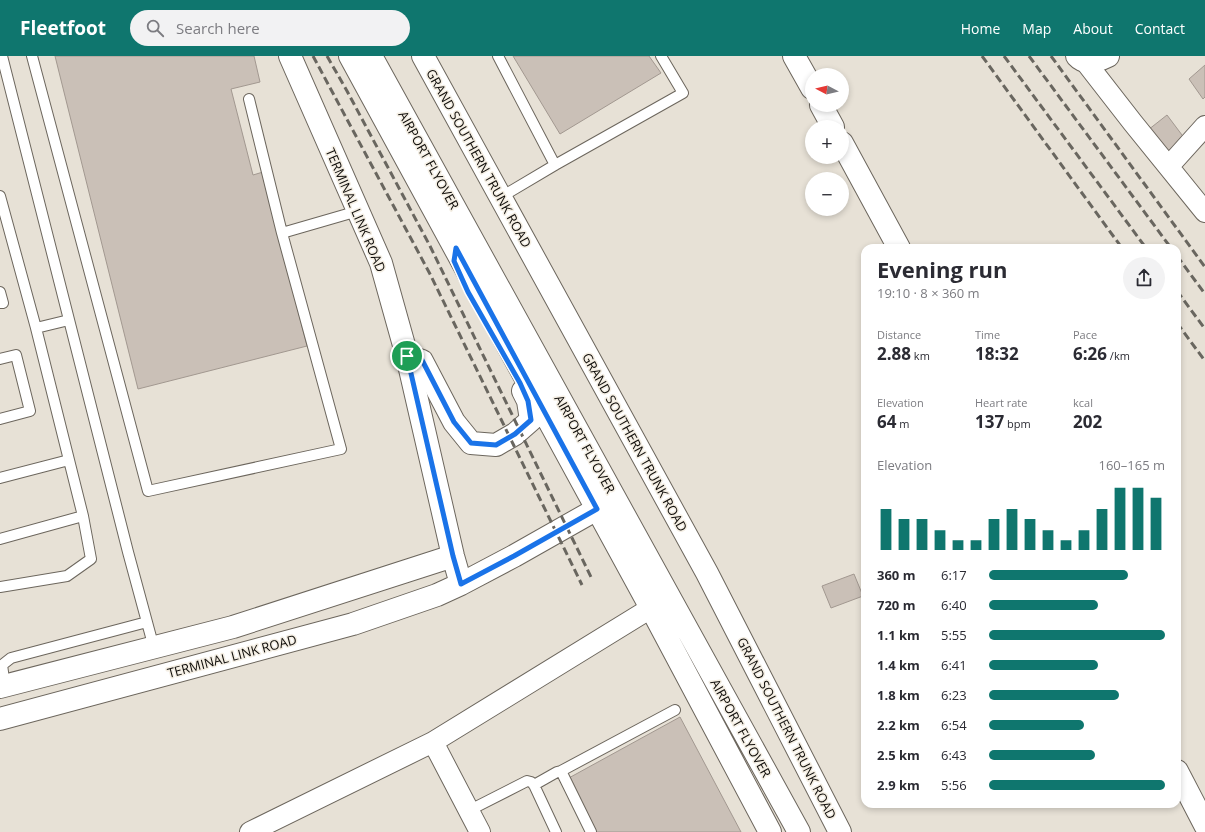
<!DOCTYPE html>
<html lang="en">
<head>
<meta charset="utf-8">
<style>
  :root { --surface:#fff; --page:#f2f2f3; --text:#2b2b33; --muted:#7c7c81; --accent:#0f766e }
  body { margin:0; font-family:"Open Sans",sans-serif; background:var(--page); color:var(--text); height:100vh; display:flex; flex-direction:column; font-size:15px; white-space:nowrap }
  * { box-sizing:border-box; margin:0 }
  p { font-size:13px; color:var(--muted) }
  .icon { flex:none; width:22px; height:22px; fill:none; stroke:currentColor; stroke-width:2; stroke-linecap:round; stroke-linejoin:round }
  .map { position:relative; flex:1; overflow:hidden }
  .drawer { position:absolute; left:861px; top:188px; width:320px; height:564px; display:flex; flex-direction:column; background:var(--surface); border-radius:12px; box-shadow:0 2px 6px #0003 }
  .drawer>* { flex:none }
  .needle { width:26px; rotate:277deg }
  .buttons { position:absolute; left:805px; top:12px; display:grid; gap:8px }
  .buttons a { display:grid; place-items:center; width:44px; height:44px; border-radius:50%; background:var(--surface); box-shadow:0 2px 6px #0003; font-size:20px }
  .pin { position:absolute; display:grid; place-items:center; width:34px; height:34px; color:#fff; margin:-17px; border:2px solid #fff; border-radius:50%; box-shadow:0 1px 4px #0007 }
  .round { display:grid; place-items:center; flex:none; width:42px; height:42px; border-radius:21px; background:var(--page) }
  .overview { display:flex; align-items:center; justify-content:space-between; height:68px; padding:0 16px }
  h1 { font-size:22px; font-weight:700; line-height:30px }
  .metrics { display:grid; grid-template-columns:repeat(3,1fr); gap:6px; height:68px; padding:4px 16px }
  .metrics div { display:grid; align-content:center }
  .metrics b { font-size:17px; font-weight:700 }
  .metrics small { font-size:11px; font-weight:400 }
  .metrics p { font-size:11px }
  .chart { height:112px; padding:8px 16px }
  .chart p { display:flex; justify-content:space-between }
  .chart svg { width:100%; height:72px; margin-top:4px; stroke:var(--accent); stroke-width:6 }
  ul { padding:0 16px; list-style:none; font-size:13px }
  li { display:grid; grid-template-columns:64px 48px 1fr; align-items:center; height:30px }
  li i { height:10px; border-radius:5px; background:var(--accent) }
  header { display:flex; align-items:center; gap:24px; box-sizing:border-box; height:56px; padding:0 20px; background:var(--accent); color:#fff }
  header strong { font-size:19px }
  nav { display:flex; gap:22px; margin-inline-start:auto; font-size:14px }
  .search { width:280px; height:36px; background:var(--page); display:flex; align-items:center; gap:10px; box-sizing:border-box; padding:0 14px; border-radius:22px; color:var(--muted); font-size:15px }
  .map>svg:first-child { display:block }
  .building { fill:#cac0b7; stroke:#a29890 }
  .lines { fill:none; stroke-linecap:round; stroke-linejoin:round }
  .lane-casing { stroke:#6c665d; stroke-width:12 }
  .street-casing { stroke:#6c665d; stroke-width:22 }
  .secondary-casing { stroke:#6c665d; stroke-width:24 }
  .primary-casing { stroke:#6c665d; stroke-width:24 }
  .lane { stroke:#fff; stroke-width:10 }
  .street { stroke:#fff; stroke-width:20 }
  .secondary { stroke:#fff; stroke-width:22 }
  .primary { stroke:#fff; stroke-width:22 }
  .rail { stroke:#69665f; stroke-width:3; stroke-dasharray:8 4; stroke-linecap:butt }
  .route-casing { stroke:#fff; stroke-width:8 }
  .route { stroke:#1a73e8; stroke-width:5 }
  .labels { text-anchor:middle; dominant-baseline:central; stroke-width:3; stroke-linejoin:round; paint-order:stroke }
  .street-label { font-size:13px; fill:#0f0d0a; stroke:#f4eee3 }
</style>
</head>
<body>
<header>
<strong>Fleetfoot</strong>
<div class="search"><svg class="icon" aria-label="search" viewBox="0 0 24 24"><circle cx="10" cy="10" r="6"/><path d="M15 15l6 6"/></svg>Search here</div>
<nav><a>Home</a><a>Map</a><a>About</a><a>Contact</a></nav>
</header>
<div class="map">
<svg width="1205" height="776" viewBox="0 0 1205 776">
  <rect width="100%" height="100%" fill="#e7e1d6"/>
  <path class="building" d="M55,0H254L260,26L231,33L253,119L263,116L307,290L138,333Z
    M513,0H649L661,17L560,78Z
    M1205,9V41L1203,43L1189,23Z
    M1167,59L1185,83L1166,98L1148,74Z
    M854,518L863,540L831,552L822,530Z
    M680,661L741,776H595L567,723Z"/>
  <g class="lines">
    <defs>
      <path id="lane" d="M2,0L128,496L154,592
        M32,0L148,435L341,393L282,177L358,155
        M498,0L555,109
        M249,43L282,177
        M0,140L36,272
        M501,141L555,109L683,37L661,0
        M0,236L3,247H0
        M0,303L16,299L30,355L0,363
        M0,422L69,404
        M0,483L83,460L36,272L69,264
        M0,531L67,520L91,503L83,460
        M5,630L2,609L11,602L147,566
        M561,715L675,654
        M534,729L557,716L561,715L591,776
        M468,755L527,725L531,726L534,729L556,776"/>
      <path id="street" d="M1084,4L1133,67L1205,156
        M1169,110L1205,70
        M433,686L480,776
        M250,776L433,686L651,552"/>
      <path id="secondary" d="M290,0L381,207L407,300L453,500L461,528
        M794,0L812,32
        M1077,0C1085,9 1098,5 1108,0
        M821,49L833,71
        M842,87L899,192
        M0,631L233,571L453,500
        M0,663L353,568L437,539L461,528L514,500L597,453
        M1177,715L1205,769"/>
      <path id="primary" d="M350,0L651,552L770,776
        M371,0L799,776
        M423,0L707,517L840,776
        M407,300L422,305L454,366L471,387L496,389L515,378L531,364L528,345L523,335"/>
    </defs>
    <use href="#lane" class="lane-casing"/>
    <use href="#street" class="street-casing"/>
    <use href="#secondary" class="secondary-casing"/>
    <use href="#primary" class="primary-casing"/>
    <use href="#lane" class="lane"/>
    <use href="#street" class="street"/>
    <use href="#secondary" class="secondary"/>
    <use href="#primary" class="primary"/>
    <path class="rail" d="M313,0L430,218L582,529
      M327,0L347,35L430,190L592,523
      M982,0L1122,192
      M1004,0L1146,192
      M1029,0L1171,192
      M1051,0L1205,211
      M1177,200L1205,238
      M1177,235L1205,273
      M1177,267L1205,305"/>
  </g>
  <g class="lines">
    <defs>
      <path id="route" d="M456,192L597,453L514,500L461,528L453,500L407,300L422,304L454,366L471,387L496,389L515,378L531,364L528,345L520,327L468,236L454,205Z"/>
    </defs>
    <use href="#route" class="route-casing"/>
    <use href="#route" class="route"/>
  </g>
  <g class="labels">
    <g class="street-label">
      <text transform="translate(479 102) rotate(61)">GRAND SOUTHERN TRUNK ROAD</text>
      <text transform="translate(429 104) rotate(61)">AIRPORT FLYOVER</text>
      <text transform="translate(356 154) rotate(67)">TERMINAL LINK ROAD</text>
      <text transform="translate(635 386) rotate(61)">GRAND SOUTHERN TRUNK ROAD</text>
      <text transform="translate(585 388) rotate(61)">AIRPORT FLYOVER</text>
      <text transform="translate(232 600) rotate(-15)">TERMINAL LINK ROAD</text>
      <text transform="translate(741 672) rotate(61)">AIRPORT FLYOVER</text>
      <text transform="translate(787 672) rotate(63)">GRAND SOUTHERN TRUNK ROAD</text>
    </g>
  </g>
</svg>
<div class="buttons">
<a><svg class="needle" viewBox="-14 -14 28 28"><path d="M0-13l5 13h-10z" fill="#e53935"/><path d="M0 13l5-13h-10z" fill="#7c7c81"/></svg></a>
<a>+</a>
<a>−</a>
</div>
<div class="pin" style="left:407px;top:300px;background:#1e9e55"><svg class="icon" aria-label="arrive" viewBox="0 0 24 24"><path d="M6 21V4h12l-3 4 3 4H6"/></svg></div>
<section class="drawer">
<div class="overview"><div><h1>Evening run</h1><p>19:10 · 8 × 360 m</p></div><a class="round"><svg class="icon" aria-label="share" viewBox="0 0 24 24"><path d="M12 15V3M7 8l5-5 5 5M5 13v7h14v-7"/></svg></a></div>
<div class="metrics">
<div><p>Distance</p><b>2.88<small> km</small></b></div>
<div><p>Time</p><b>18:32</b></div>
<div><p>Pace</p><b>6:26<small> /km</small></b></div>
</div>
<div class="metrics">
<div><p>Elevation</p><b>64<small> m</small></b></div>
<div><p>Heart rate</p><b>137<small> bpm</small></b></div>
<div><p>kcal</p><b>202</b></div>
</div>
<div class="chart"><p><span>Elevation</span>160–165 m</p>
<svg viewBox="0 0 160 44" preserveAspectRatio="none"><path d="M5 44V19M15 44V25M25 44V25M35 44V32M45 44V38M55 44V38M65 44V25M75 44V19M85 44V25M95 44V32M105 44V38M115 44V32M125 44V19M135 44V6M145 44V6M155 44V12"/></svg>
</div>
<ul>
<li><b>360 m</b>6:17<i style="width:79%"></i></li>
<li><b>720 m</b>6:40<i style="width:62%"></i></li>
<li><b>1.1 km</b>5:55<i style="width:100%"></i></li>
<li><b>1.4 km</b>6:41<i style="width:62%"></i></li>
<li><b>1.8 km</b>6:23<i style="width:74%"></i></li>
<li><b>2.2 km</b>6:54<i style="width:54%"></i></li>
<li><b>2.5 km</b>6:43<i style="width:60%"></i></li>
<li><b>2.9 km</b>5:56<i style="width:100%"></i></li>
</ul>
</section>
</div>
</body>
</html>
